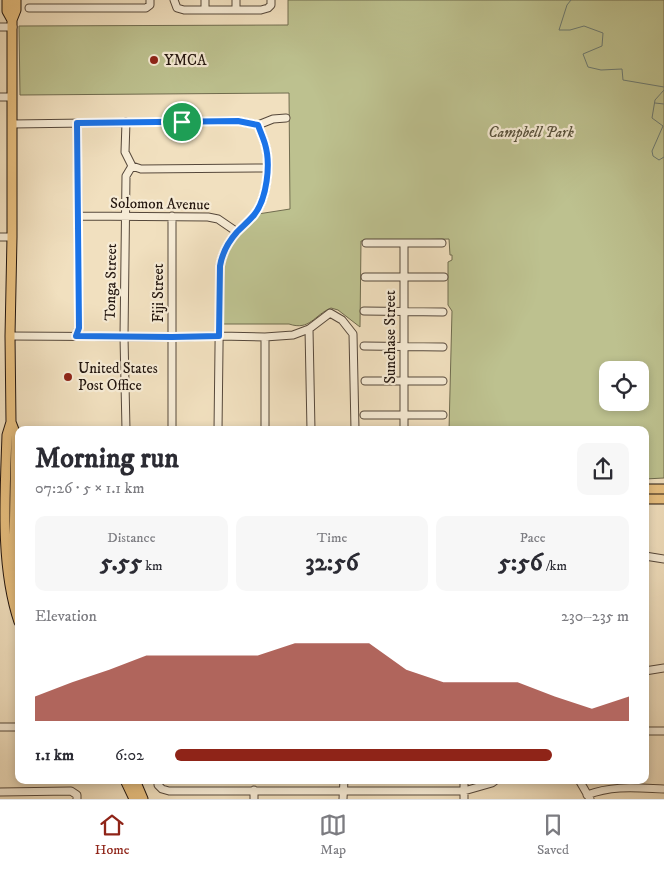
<!DOCTYPE html>
<html lang="en">
<head>
<meta charset="utf-8">
<style>
  :root { --surface:#fff; --page:#f7f7f7; --text:#2b2b33; --muted:#7c7c81; --line:#e1e1e2; --accent:#8f2418 }
  body { margin:0; font-family:"IM FELL DW Pica",serif; background:var(--page); color:var(--text); height:100vh; display:flex; flex-direction:column; font-size:19px; white-space:nowrap }
  * { box-sizing:border-box; margin:0 }
  p { font-size:16px; color:var(--muted) }
  .icon { flex:none; width:28px; height:28px; fill:none; stroke:currentColor; stroke-width:2; stroke-linecap:round; stroke-linejoin:round }
  .map { position:relative; flex:1; overflow:hidden }
  .sheet { position:absolute; left:15px; top:426px; width:634px; height:358px; display:flex; flex-direction:column; background:var(--surface); border-radius:10px; box-shadow:0 2px 8px #0003 }
  .sheet>* { flex:none }
  .tools { position:absolute; left:599px; top:361px; display:grid; gap:10px }
  .tools a { display:grid; place-items:center; width:50px; height:50px; border-radius:10px; background:var(--surface); box-shadow:0 2px 8px #0003; font-size:25px }
  .pin { position:absolute; display:grid; place-items:center; width:42px; height:42px; color:#fff; margin:-21px; border:2px solid #fff; border-radius:50%; box-shadow:0 1px 5px #0007 }
  .round { display:grid; place-items:center; flex:none; width:52px; height:52px; border-radius:10px; background:var(--page) }
  .summary { display:flex; align-items:center; justify-content:space-between; height:85px; padding:0 20px }
  h1 { font-size:28px; font-weight:700; line-height:38px }
  .stats { display:grid; grid-template-columns:repeat(3,1fr); gap:8px; height:85px; padding:5px 20px }
  .stats div { display:grid; align-content:center; border-radius:10px; background:var(--page); text-align:center }
  .stats b { font-size:25px; font-weight:700 }
  .stats small { font-size:14px; font-weight:400 }
  .stats p { font-size:14px }
  .chart { height:140px; padding:10px 20px }
  .chart p { display:flex; justify-content:space-between }
  .chart svg { width:100%; height:90px; margin-top:5px; fill:var(--accent); opacity:.7 }
  ul { padding:0 20px; list-style:none; font-size:16px }
  li { display:grid; grid-template-columns:80px 60px 1fr; align-items:center; height:38px }
  li i { height:12px; border-radius:6px; background:var(--accent) }
  .tab-bar { display:flex; justify-content:space-around; align-items:center; height:70px; border-top:1px solid var(--line); background:var(--surface); font-size:14px; color:var(--muted) }
  .tab-bar a { display:grid; justify-items:center; gap:2px }
  .tab-bar .active { color:var(--accent) }
  .map>svg:first-child { display:block }
  .green { fill:#bdc18f; stroke:#706c4f; fill-rule:evenodd }
  .lines { fill:none; stroke-linecap:round; stroke-linejoin:round }
  .stream { stroke:#6b7a73; stroke-width:1 }
  .minor-casing { stroke:#56483b; stroke-width:9 }
  .major-casing { stroke:#23160f; stroke-width:11 }
  .minor { stroke:#f6ebd5; stroke-width:7 }
  .major { stroke:#e8c080; stroke-width:9 }
  .route-casing { stroke:#fff; stroke-width:10 }
  .route { stroke:#1a73e8; stroke-width:6 }
  .poi-dot { fill:#8f2418; stroke:#f6ebd5; stroke-width:2 }
  .labels { text-anchor:middle; dominant-baseline:central; stroke-width:4.5; stroke-linejoin:round; paint-order:stroke }
  .poi-label { font-size:15px; fill:#23160f; stroke:#f6ebd5; text-anchor:start }
  .park-label { font-size:15px; font-style:italic; fill:#59523c; stroke:#f6ebd5 }
  .street-label { font-size:15px; fill:#23160f; stroke:#f6ebd5 }
</style>
</head>
<body>
<div class="map">
<svg width="664" height="799" viewBox="0 0 664 799">
  <rect width="100%" height="100%" fill="#f1e0bf"/>
  <filter id="stains"><feTurbulence type="fractalNoise" baseFrequency=".004" numOctaves="4"/><feColorMatrix values="0 0 0 0 .2 0 0 0 0 .09 0 0 0 0 .02 0 0 0 .5 -.17"/></filter>
  <radialGradient id="worn" r=".72"><stop offset=".6" stop-color="#630" stop-opacity="0"/><stop offset="1" stop-color="#630" stop-opacity=".3"/></radialGradient>
  <path class="green" d="M288,0H664V478L645,479V430H449L452,311L448,305V262L452,260V255H450L449,239L361,241L360,327L338,310L331,308C314,315 310,331 289,324H222L223,262L237,234L258,214L290,209L289,93L20,95L19,26L288,25ZM608,370H640V402H608Z"/>
  <g class="lines">
    <path class="stream" d="M571,0L567,5L559,30H570L584,26L603,33L602,46L583,54L588,67L601,70L622,69L623,80L664,87
      M664,90L655,100L652,118L663,126L652,151L653,156L659,160L664,157
      M655,103L664,104"/>
    <defs>
      <path id="minor" d="M174,0L177,8L184,10H261L268,8L271,5V0
        M205,0V9
        M236,0V9
        M29,8H146L150,5V0
        M0,27H13
        M0,97H12
        M126,122L125,152L132,166L141,169L267,168
        M12,124L238,121L258,125C260,131 263,137 265,144C271,164 267,199 254,215C249,221 243,226 237,232C229,241 222,254 220,266L218,430
        M258,125L273,119L286,118
        M78,216L208,217L218,219L237,232
        M172,216V430
        M0,237H12
        M366,243H442
        M404,243V430
        M365,277H444
        M364,311L443,312
        M309,329L311,430
        M10,336L172,337L219,336L265,337L293,335L309,329L330,313L342,320L353,334L355,430
        M76,336L79,327L77,123
        M364,346L443,347
        M365,381H443
        M364,415H443
        M126,430L124,337L126,176L132,166
        M265,430V337
        M645,556L664,559
        M645,671L664,668
        M0,727H19
        M645,731H664
        M158,780V785L162,789L169,791H464L492,783L496,780
        M579,780L590,799
        M254,790V799
        M0,792L71,791L77,795V799
        M587,795C613,785 637,788 664,789
        M343,799L344,780
        M464,799V780"/>
      <path id="major" d="M7,0V11L12,20
        M16,0V10L12,20V237L10,336L11,422L16,435L14,549L19,594
        M11,422L7,435C5,495 0,566 19,622
        M645,489H664
        M645,499H664
        M125,780L134,799
        M135,780L143,799"/>
    </defs>
    <use href="#minor" class="minor-casing"/>
    <use href="#major" class="major-casing"/>
    <use href="#minor" class="minor"/>
    <use href="#major" class="major"/>
  </g>
  <g class="lines">
    <defs>
      <path id="route" d="M238,121L258,125C260,131 263,137 265,144C271,164 267,199 254,215C249,221 243,226 237,232C229,241 222,254 220,266L219,336L172,337L76,336L79,328L77,123Z"/>
    </defs>
    <use href="#route" class="route-casing"/>
    <use href="#route" class="route"/>
  </g>
  <g class="poi-dot">
    <circle cx="154" cy="60" r="5"/>
    <circle cx="68" cy="377" r="5"/>
  </g>
  <g class="labels">
    <g class="poi-label">
      <text x="164" y="60">YMCA</text>
      <text x="78" y="368">United States<tspan x="78" dy="17">Post Office</tspan></text>
    </g>
    <g class="park-label">
      <text x="531" y="132">Campbell Park</text>
    </g>
    <g class="street-label">
      <text transform="translate(160 204) rotate(1)">Solomon Avenue</text>
      <text transform="translate(111 282) rotate(-89)">Tonga Street</text>
      <text transform="translate(158 293) rotate(-90)">Fiji Street</text>
      <text transform="translate(390 337) rotate(-90)">Sunchase Street</text>
    </g>
  </g>
  <rect width="100%" height="100%" filter="url(#stains)"/>
  <rect width="100%" height="100%" fill="url(#worn)"/>
</svg>
<div class="tools">
<a><svg class="icon" aria-label="locate" viewBox="0 0 24 24"><circle cx="12" cy="12" r="6"/><path d="M12 2v4M12 18v4M2 12h4M18 12h4"/></svg></a>
</div>
<div class="pin" style="left:182px;top:122px;background:#1e9e55"><svg class="icon" aria-label="arrive" viewBox="0 0 24 24"><path d="M6 21V4h12l-3 4 3 4H6"/></svg></div>
<section class="sheet">
<div class="summary"><div><h1>Morning run</h1><p>07:26 · 5 × 1.1 km</p></div><a class="round"><svg class="icon" aria-label="share" viewBox="0 0 24 24"><path d="M12 15V3M7 8l5-5 5 5M5 13v7h14v-7"/></svg></a></div>
<div class="stats">
<div><p>Distance</p><b>5.55<small> km</small></b></div>
<div><p>Time</p><b>32:56</b></div>
<div><p>Pace</p><b>5:56<small> /km</small></b></div>
</div>
<div class="chart"><p><span>Elevation</span>230–235 m</p>
<svg viewBox="0 0 160 44" preserveAspectRatio="none"><path d="M0 44V32L10 25L20 19L30 12L40 12L50 12L60 12L70 6L80 6L90 6L100 19L110 25L120 25L130 25L140 32L150 38L160 32V44z"/></svg>
</div>
<ul>
<li><b>1.1 km</b>6:02<i style="width:83%"></i></li>
</ul>
</section>
</div>
<nav class="tab-bar">
<a class="active"><svg class="icon" aria-label="home" viewBox="0 0 24 24"><path d="M3 11l9-7 9 7M6 9v11h12V9"/></svg>Home</a>
<a><svg class="icon" aria-label="map" viewBox="0 0 24 24"><path d="M3 6l6-2 6 2 6-2v14l-6 2-6-2-6 2zM9 4v14M15 6v14"/></svg>Map</a>
<a><svg class="icon" aria-label="saved" viewBox="0 0 24 24"><path d="M7 4h10v16l-5-4-5 4z"/></svg>Saved</a>
</nav>
</body>
</html>
